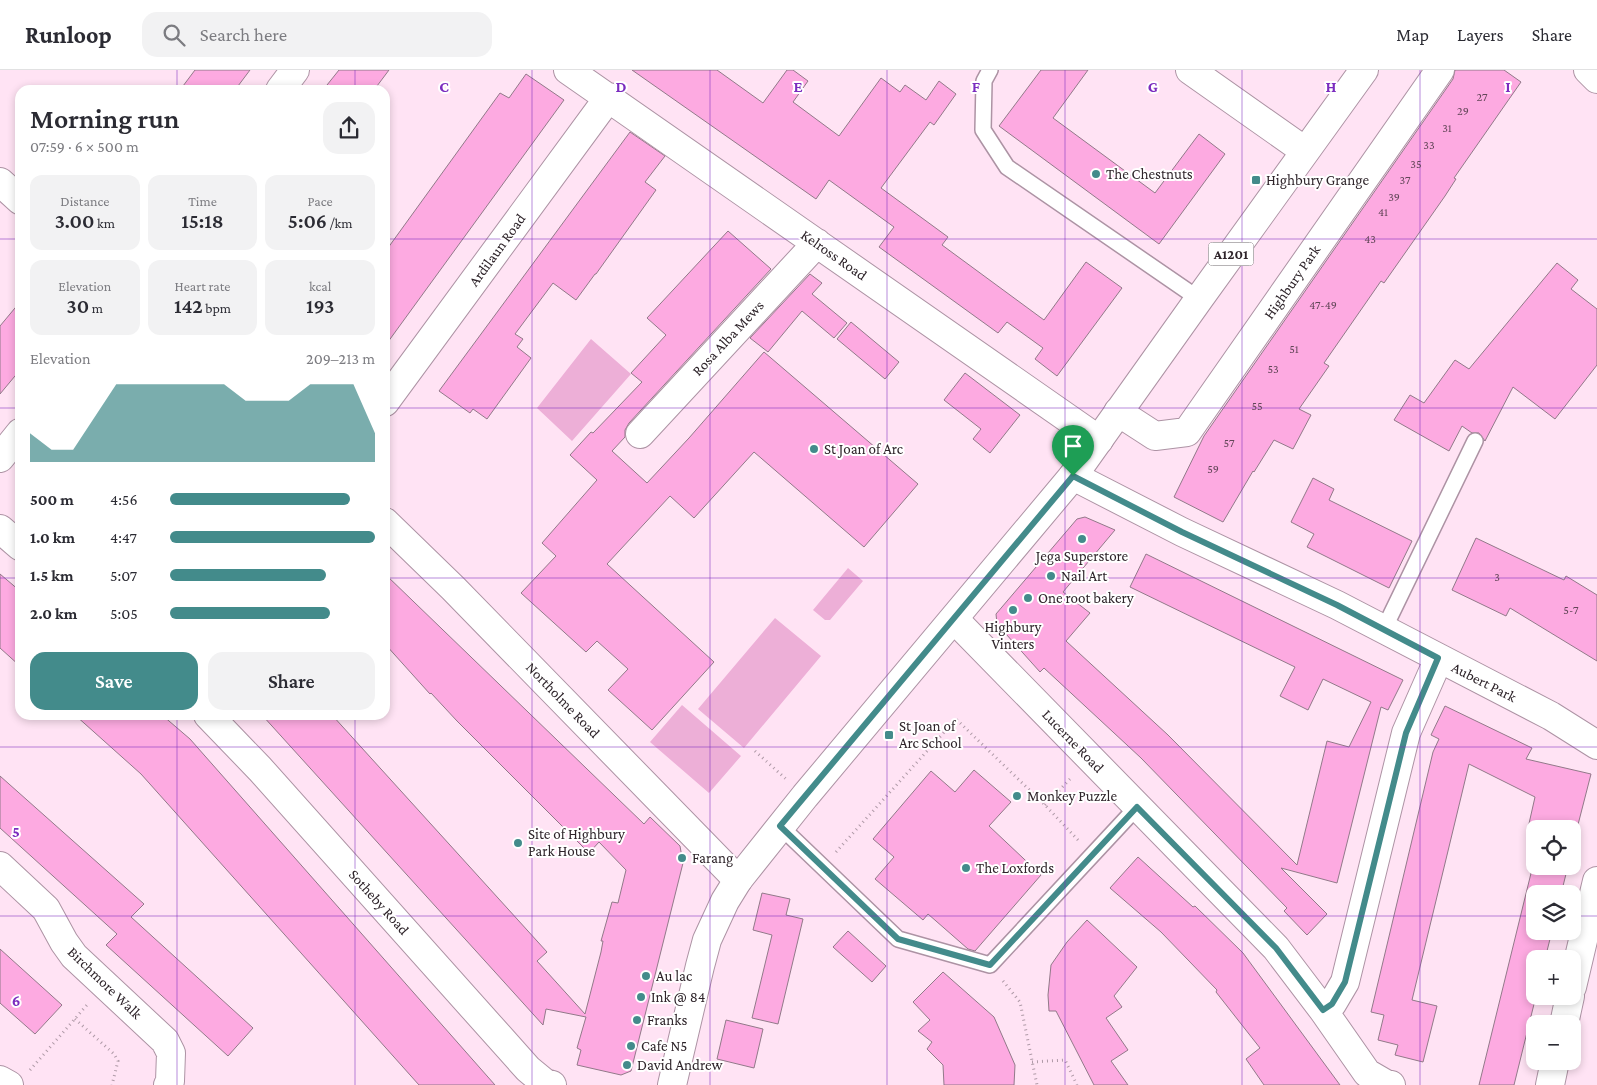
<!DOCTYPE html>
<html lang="en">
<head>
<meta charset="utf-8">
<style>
  :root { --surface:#fff; --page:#f2f2f3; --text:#2b2b33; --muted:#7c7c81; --line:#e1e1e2; --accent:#438b8b }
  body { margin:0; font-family:"Crimson Pro",serif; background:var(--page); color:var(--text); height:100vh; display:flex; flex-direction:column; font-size:19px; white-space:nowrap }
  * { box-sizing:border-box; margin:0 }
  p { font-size:16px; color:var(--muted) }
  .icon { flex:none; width:28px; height:28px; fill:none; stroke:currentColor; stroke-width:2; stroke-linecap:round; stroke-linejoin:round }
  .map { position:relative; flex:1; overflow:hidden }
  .drawer { position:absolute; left:15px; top:15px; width:375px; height:635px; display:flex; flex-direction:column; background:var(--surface); border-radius:15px; box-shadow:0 2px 8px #0003 }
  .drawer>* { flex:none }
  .controls { position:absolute; left:1526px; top:750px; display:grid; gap:10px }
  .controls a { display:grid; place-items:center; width:55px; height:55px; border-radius:10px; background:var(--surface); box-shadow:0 2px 8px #0003; font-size:25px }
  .pin { position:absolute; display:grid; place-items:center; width:42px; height:42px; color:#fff; margin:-51px -21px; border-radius:50% 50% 50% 0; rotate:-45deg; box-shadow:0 0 5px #0007 }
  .pin .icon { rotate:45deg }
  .round { display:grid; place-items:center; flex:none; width:52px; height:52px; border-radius:15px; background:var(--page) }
  .headline { display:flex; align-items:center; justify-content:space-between; height:85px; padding:0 15px }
  h1 { font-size:28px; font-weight:600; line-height:38px }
  .metrics { display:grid; grid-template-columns:repeat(3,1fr); gap:8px; height:85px; padding:5px 15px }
  .metrics div { display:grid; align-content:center; border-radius:12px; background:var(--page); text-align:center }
  .metrics b { font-size:21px; font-weight:600 }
  .metrics small { font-size:14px; font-weight:400 }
  .metrics p { font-size:14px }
  .chart { height:140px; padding:10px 15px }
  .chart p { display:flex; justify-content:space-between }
  .chart svg { width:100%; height:90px; margin-top:5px; fill:var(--accent); opacity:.7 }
  .button { display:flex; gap:10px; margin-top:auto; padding:10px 15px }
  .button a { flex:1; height:58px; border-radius:15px; background:var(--accent); color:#fff; font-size:20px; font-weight:600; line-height:58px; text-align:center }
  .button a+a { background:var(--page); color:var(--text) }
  ul { padding:0 15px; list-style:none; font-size:16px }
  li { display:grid; grid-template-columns:80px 60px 1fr; align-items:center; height:38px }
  li i { height:12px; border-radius:6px; background:var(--accent) }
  header { display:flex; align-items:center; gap:30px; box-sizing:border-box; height:70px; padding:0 25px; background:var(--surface); border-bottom:1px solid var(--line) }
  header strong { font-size:24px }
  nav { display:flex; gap:28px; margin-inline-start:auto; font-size:18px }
  .search { width:350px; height:45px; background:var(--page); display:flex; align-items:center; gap:12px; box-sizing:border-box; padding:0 18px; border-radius:15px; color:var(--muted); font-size:19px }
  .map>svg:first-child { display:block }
  .green { fill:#edafd7 }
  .building { fill:#fdaae1; stroke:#927989 }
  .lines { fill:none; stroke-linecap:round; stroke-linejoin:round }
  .service-casing { stroke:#ad93a4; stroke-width:18 }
  .minor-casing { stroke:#ad93a4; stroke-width:30 }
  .primary-casing { stroke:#ad93a4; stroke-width:30 }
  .path { stroke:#af9aa7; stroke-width:3; stroke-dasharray:1 4; stroke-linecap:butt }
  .service { stroke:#fff; stroke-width:15 }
  .minor { stroke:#fff; stroke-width:28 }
  .primary { stroke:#fff; stroke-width:28 }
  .route-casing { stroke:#fff; stroke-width:10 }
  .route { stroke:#438b8b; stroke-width:6 }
  .grid { fill:none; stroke:#7b2cbf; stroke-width:1; stroke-opacity:0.55 }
  .poi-dot { fill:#438b8b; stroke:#fff; stroke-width:2 }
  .labels { text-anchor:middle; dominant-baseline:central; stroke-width:4; stroke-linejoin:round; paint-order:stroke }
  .number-label { font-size:12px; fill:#624658 }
  .shield { fill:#fff; stroke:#6d666a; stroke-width:1 }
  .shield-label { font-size:14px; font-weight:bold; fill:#2e242a }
  .poi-label { font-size:15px; fill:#2e242a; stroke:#fff; text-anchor:start }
  .street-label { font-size:15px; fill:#2e242a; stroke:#fff }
  .grid-label { font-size:16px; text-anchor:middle; font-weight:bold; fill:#7b2cbf; stroke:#fff; stroke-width:4; stroke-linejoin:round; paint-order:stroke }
</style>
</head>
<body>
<header>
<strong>Runloop</strong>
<div class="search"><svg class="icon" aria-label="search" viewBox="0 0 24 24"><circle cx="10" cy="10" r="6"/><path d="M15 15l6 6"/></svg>Search here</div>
<nav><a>Map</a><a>Layers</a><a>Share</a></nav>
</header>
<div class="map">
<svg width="1597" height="1015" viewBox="0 0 1597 1015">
  <rect width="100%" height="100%" fill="#ffe3f4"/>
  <path class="green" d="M591,269L631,304L572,371L537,338Z
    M848,498L863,511L830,550H825L813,540Z
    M775,548L821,586L744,678L698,639Z
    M682,635L741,686L709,723L650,672Z"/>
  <path class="building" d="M195,0H250L235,20H180Z
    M339,0H389L374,20H323Z
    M632,0H717L763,33L787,0H793L808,11L793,32L839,66L881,8L900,22L905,15L926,30L939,11L956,24L934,55L930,52L881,118L948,167L942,175L1044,250L1086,192L1122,218L1057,306L1035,289L1043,278L1007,252L998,263L879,177L894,157L829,110L816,129Z
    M1041,0H1088L1053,48L1155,123L1199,64L1225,84L1159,174L999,56Z
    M1455,0H1504L1521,12L1454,108L1456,109L1445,126L1384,213L1381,211L1324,293L1329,296L1299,339L1311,345L1293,379L1274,370L1254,402L1253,401L1223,452L1174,427L1204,366L1453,9Z
    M526,4L564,30L385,276V182L500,23L509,28Z
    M630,62L665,86L645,112L656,120L596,204H595L576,230L553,213L515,264L523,269L517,277L531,288L487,349L473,339L470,343L439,321Z
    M728,161L771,199L629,353L625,360V367L612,381L647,413L689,368L764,282L918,414L864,477L754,382L694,448L670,426L607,494L714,592L652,660L608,620L628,599L597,571L586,582L521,523L556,486L542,473L597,410L570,385L591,362L593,363L642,312L631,303L666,265L647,248Z
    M1557,193L1578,210L1571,219L1597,239V295L1555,349L1513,317L1485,371L1479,363H1472L1462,356L1449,381L1394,350L1410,325L1424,333L1455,290L1469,299Z
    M810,204L822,213L812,224L847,253L834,268L802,241L768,282L750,268Z
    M20,232V300L0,324V256Z
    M851,252L899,292L885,309L837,269Z
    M965,303L1020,345L990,383L973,369L981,359L944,330Z
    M1313,408L1334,419L1329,430L1412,471L1389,518L1307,477L1314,464L1291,452Z
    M1085,447L1115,460L1063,522L1090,543L1066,571L1168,665L1297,795L1327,671L1349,677L1371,632L1323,609L1308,640L1280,626L1295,597L1130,517L1146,484L1403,610L1388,640L1381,637L1337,813L1281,798L1327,844L1307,865L1284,841L1287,838L1141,688L1044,598L1040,602L997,554L996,544L1077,449Z
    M1476,468L1564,510L1566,506L1597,525V591L1510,538L1506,546L1452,520Z
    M0,504L20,521V596L0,578Z
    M385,504L644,754L650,747L680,776L683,793L631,1001L621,1005L577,995L581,980L577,978L586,947L546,939L543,955L262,645H332L547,882L537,891L585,944L601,882L603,871H601L612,832L618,833L626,800L599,772L589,783L457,651L431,623L430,624L385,574Z
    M1445,636L1532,678L1526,689L1591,704L1572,778V759L1535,760L1528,758L1535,727L1469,694L1412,930L1437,936L1423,992L1395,985L1398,975L1378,970L1384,945L1371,942L1433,682L1439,669L1431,665Z
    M75,645H162L190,669L495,1015H419L141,704Z
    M974,700L1011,732L989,756L1041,805L975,881L968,879L928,844L923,850L875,809L894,787L873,769L931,701L955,722Z
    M0,706L144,834L131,847L253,958L228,986L106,875L117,864L0,758Z
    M1138,787L1193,837L1195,836L1243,883L1340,1015H1264L1246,989L1260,978L1216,922L1217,920L1161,862L1110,818Z
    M1535,787V796H1568L1561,824H1535V861H1552L1545,889H1535V926H1536L1514,1015H1479Z
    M762,823L790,829L786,845L803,849L778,954L752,948L772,865L753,860Z
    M1087,850L1137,897L1114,926L1122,937L1106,948L1128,980L1111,991L1128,1015H1094L1056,941H1049L1048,925L1051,895L1067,872Z
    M848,861L886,896L872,912L833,877Z
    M0,879L62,935L35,964L0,933Z
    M943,902L994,947L1015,995L1014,1015H944L943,995L927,979L932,972L918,961L930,950L913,932Z
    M726,950L763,959L754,998L717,989Z"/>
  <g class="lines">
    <defs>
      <path id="service" d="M990,0L984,11L983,60L1007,97L1199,229
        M1384,559L1475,371
        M780,756L898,869L990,895L1137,737"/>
      <path id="minor" d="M568,0L1099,370
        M1190,0L1305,81
        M1588,0L1597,9
        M280,20L295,0
        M0,112L20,130
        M385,332L609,27
        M1118,342L1155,366L1187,362L1440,0
        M640,364L817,173
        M0,388L20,363
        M1073,406L1182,462L1337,535L1551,646L1597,675
        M385,452L453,518L738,810
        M0,459L20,476
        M954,549L1276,878L1323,940L1367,1003L1386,1014L1391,1015
        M208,645L260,699L528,999L545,1013L552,1015
        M0,796L46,839L64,872L74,886L165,971L171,983L170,1011L168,1015
        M1572,917L1597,811
        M1323,940L1332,934L1345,912L1406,663L1439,588
        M1564,954L1570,926
        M0,1010L9,1015
        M1550,1015L1555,991"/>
      <path id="primary" d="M672,1015L700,896L707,870L725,831L738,810L805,726L1073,406L1199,229L1364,0"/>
    </defs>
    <use href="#service" class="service-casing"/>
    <use href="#minor" class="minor-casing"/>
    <use href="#primary" class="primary-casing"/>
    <path class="path" d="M755,681L786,709
      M1045,735L1072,707
      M836,782L956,649L1045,735L1078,770
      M1003,911L1020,932L1037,1015
      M75,949L114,984L118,991L112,1015
      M1032,992L1065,990L1077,1015
      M30,1000L87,935"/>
    <use href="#service" class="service"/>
    <use href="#minor" class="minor"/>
    <use href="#primary" class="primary"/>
  </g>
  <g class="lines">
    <defs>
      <path id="route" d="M1073,406L1182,462L1337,535L1438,588L1406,663L1345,912L1332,934L1323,940L1276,878L1137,737L990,895L898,869L780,756Z"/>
    </defs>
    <use href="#route" class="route-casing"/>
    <use href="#route" class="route"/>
  </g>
  <path class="grid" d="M177,0V20M355,0V20M532,0V1015M710,0V1015M887,0V1015M1065,0V1015M1242,0V1015M1420,0V1015M0,169H20M385,169H1597M0,338H20M385,338H1597M0,508H20M385,508H1597M177,645V1015M355,645V1015M0,677H1597M0,846H1535M1572,846H1597"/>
  <g class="poi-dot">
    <circle cx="1096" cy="104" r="5"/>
    <rect x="1251" y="105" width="10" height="10" rx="2.5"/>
    <circle cx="814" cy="379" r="5"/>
    <circle cx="1082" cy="469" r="5"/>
    <circle cx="1051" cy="506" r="5"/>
    <circle cx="1028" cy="528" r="5"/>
    <circle cx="1013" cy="540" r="5"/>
    <rect x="884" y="660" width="10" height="10" rx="2.5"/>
    <circle cx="1017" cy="726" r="5"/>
    <circle cx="518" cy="773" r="5"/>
    <circle cx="682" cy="788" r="5"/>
    <circle cx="966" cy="798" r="5"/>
    <circle cx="646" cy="906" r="5"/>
    <circle cx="641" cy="927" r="5"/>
    <circle cx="637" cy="950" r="5"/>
    <circle cx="631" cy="976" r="5"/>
    <circle cx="627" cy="995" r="5"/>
  </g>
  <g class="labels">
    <g class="number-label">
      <text x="1482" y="27">27</text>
      <text x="1463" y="41">29</text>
      <text x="1447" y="58">31</text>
      <text x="1429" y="75">33</text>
      <text x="1416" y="94">35</text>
      <text x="1405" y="110">37</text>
      <text x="1394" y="127">39</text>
      <text x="1383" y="142">41</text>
      <text x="1370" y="169">43</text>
      <text x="1323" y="235">47-49</text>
      <text x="1294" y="279">51</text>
      <text x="1273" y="299">53</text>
      <text x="1257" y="336">55</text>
      <text x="1229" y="373">57</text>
      <text x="1213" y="399">59</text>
      <text x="1497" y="507">3</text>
      <text x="1571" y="540">5-7</text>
    </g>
    <rect class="shield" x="1208.5" y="172.5" width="45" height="23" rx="4"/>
    <g class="shield-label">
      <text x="1231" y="184">A1201</text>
    </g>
    <g class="poi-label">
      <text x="1106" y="104">The Chestnuts</text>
      <text x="1266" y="110">Highbury Grange</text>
      <text x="824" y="379">St Joan of Arc</text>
      <text x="1082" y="486" text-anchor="middle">Jega Superstore</text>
      <text x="1061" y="506">Nail Art</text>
      <text x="1038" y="528">One root bakery</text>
      <text x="1013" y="557" text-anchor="middle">Highbury<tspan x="1013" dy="17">Vinters</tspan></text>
      <text x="899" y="656">St Joan of<tspan x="899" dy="17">Arc School</tspan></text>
      <text x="1027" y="726">Monkey Puzzle</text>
      <text x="528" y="764">Site of Highbury<tspan x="528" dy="17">Park House</tspan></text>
      <text x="692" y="788">Farang</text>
      <text x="976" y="798">The Loxfords</text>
      <text x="656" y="906">Au lac</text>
      <text x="651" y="927">Ink @ 84</text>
      <text x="647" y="950">Franks</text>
      <text x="641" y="976">Cafe N5</text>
      <text x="637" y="995">David Andrew</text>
    </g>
    <g class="street-label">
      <text transform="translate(497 180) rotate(-54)">Ardilaun Road</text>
      <text transform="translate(834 185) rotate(35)">Kelross Road</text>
      <text transform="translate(1292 212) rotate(-55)">Highbury Park</text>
      <text transform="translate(728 268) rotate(-47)">Rosa Alba Mews</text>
      <text transform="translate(1484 612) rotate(27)">Aubert Park</text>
      <text transform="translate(563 630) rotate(46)">Northolme Road</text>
      <text transform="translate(1073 671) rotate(46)">Lucerne Road</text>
      <text transform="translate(379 832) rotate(48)">Sotheby Road</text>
      <text transform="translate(105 913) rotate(44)">Birchmore Walk</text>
    </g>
  </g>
  <g class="grid-label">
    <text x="444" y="22">C</text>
    <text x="621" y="22">D</text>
    <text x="798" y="22">E</text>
    <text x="976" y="22">F</text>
    <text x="1153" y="22">G</text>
    <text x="1331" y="22">H</text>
    <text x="1508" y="22">I</text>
    <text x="16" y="767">5</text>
    <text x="16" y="936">6</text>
  </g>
</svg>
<div class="controls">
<a><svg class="icon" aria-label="locate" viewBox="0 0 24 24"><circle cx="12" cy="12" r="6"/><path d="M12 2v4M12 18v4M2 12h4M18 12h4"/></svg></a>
<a><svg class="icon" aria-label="layers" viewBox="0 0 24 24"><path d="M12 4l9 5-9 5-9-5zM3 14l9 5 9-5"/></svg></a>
<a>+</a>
<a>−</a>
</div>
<div class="pin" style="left:1073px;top:406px;background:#1e9e55"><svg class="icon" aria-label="arrive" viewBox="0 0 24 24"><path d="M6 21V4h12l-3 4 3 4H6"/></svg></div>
<section class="drawer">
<div class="headline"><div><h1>Morning run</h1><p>07:59 · 6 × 500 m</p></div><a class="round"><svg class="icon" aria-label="share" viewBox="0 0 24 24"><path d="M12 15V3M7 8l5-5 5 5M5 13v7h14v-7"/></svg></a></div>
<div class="metrics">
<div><p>Distance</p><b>3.00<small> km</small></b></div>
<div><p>Time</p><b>15:18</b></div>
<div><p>Pace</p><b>5:06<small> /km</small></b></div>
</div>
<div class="metrics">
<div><p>Elevation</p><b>30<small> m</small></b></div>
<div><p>Heart rate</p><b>142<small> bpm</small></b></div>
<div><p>kcal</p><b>193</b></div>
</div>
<div class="chart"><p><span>Elevation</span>209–213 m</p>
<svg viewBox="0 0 160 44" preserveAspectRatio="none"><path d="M0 44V30L10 38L20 38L30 22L40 6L50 6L60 6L70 6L80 6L90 6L100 14L110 14L120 14L130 6L140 6L150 6L160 30V44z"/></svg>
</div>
<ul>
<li><b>500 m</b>4:56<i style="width:88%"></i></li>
<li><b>1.0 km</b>4:47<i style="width:100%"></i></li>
<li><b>1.5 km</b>5:07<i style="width:76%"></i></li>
<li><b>2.0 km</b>5:05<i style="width:78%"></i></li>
</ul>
<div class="button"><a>Save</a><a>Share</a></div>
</section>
</div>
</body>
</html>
